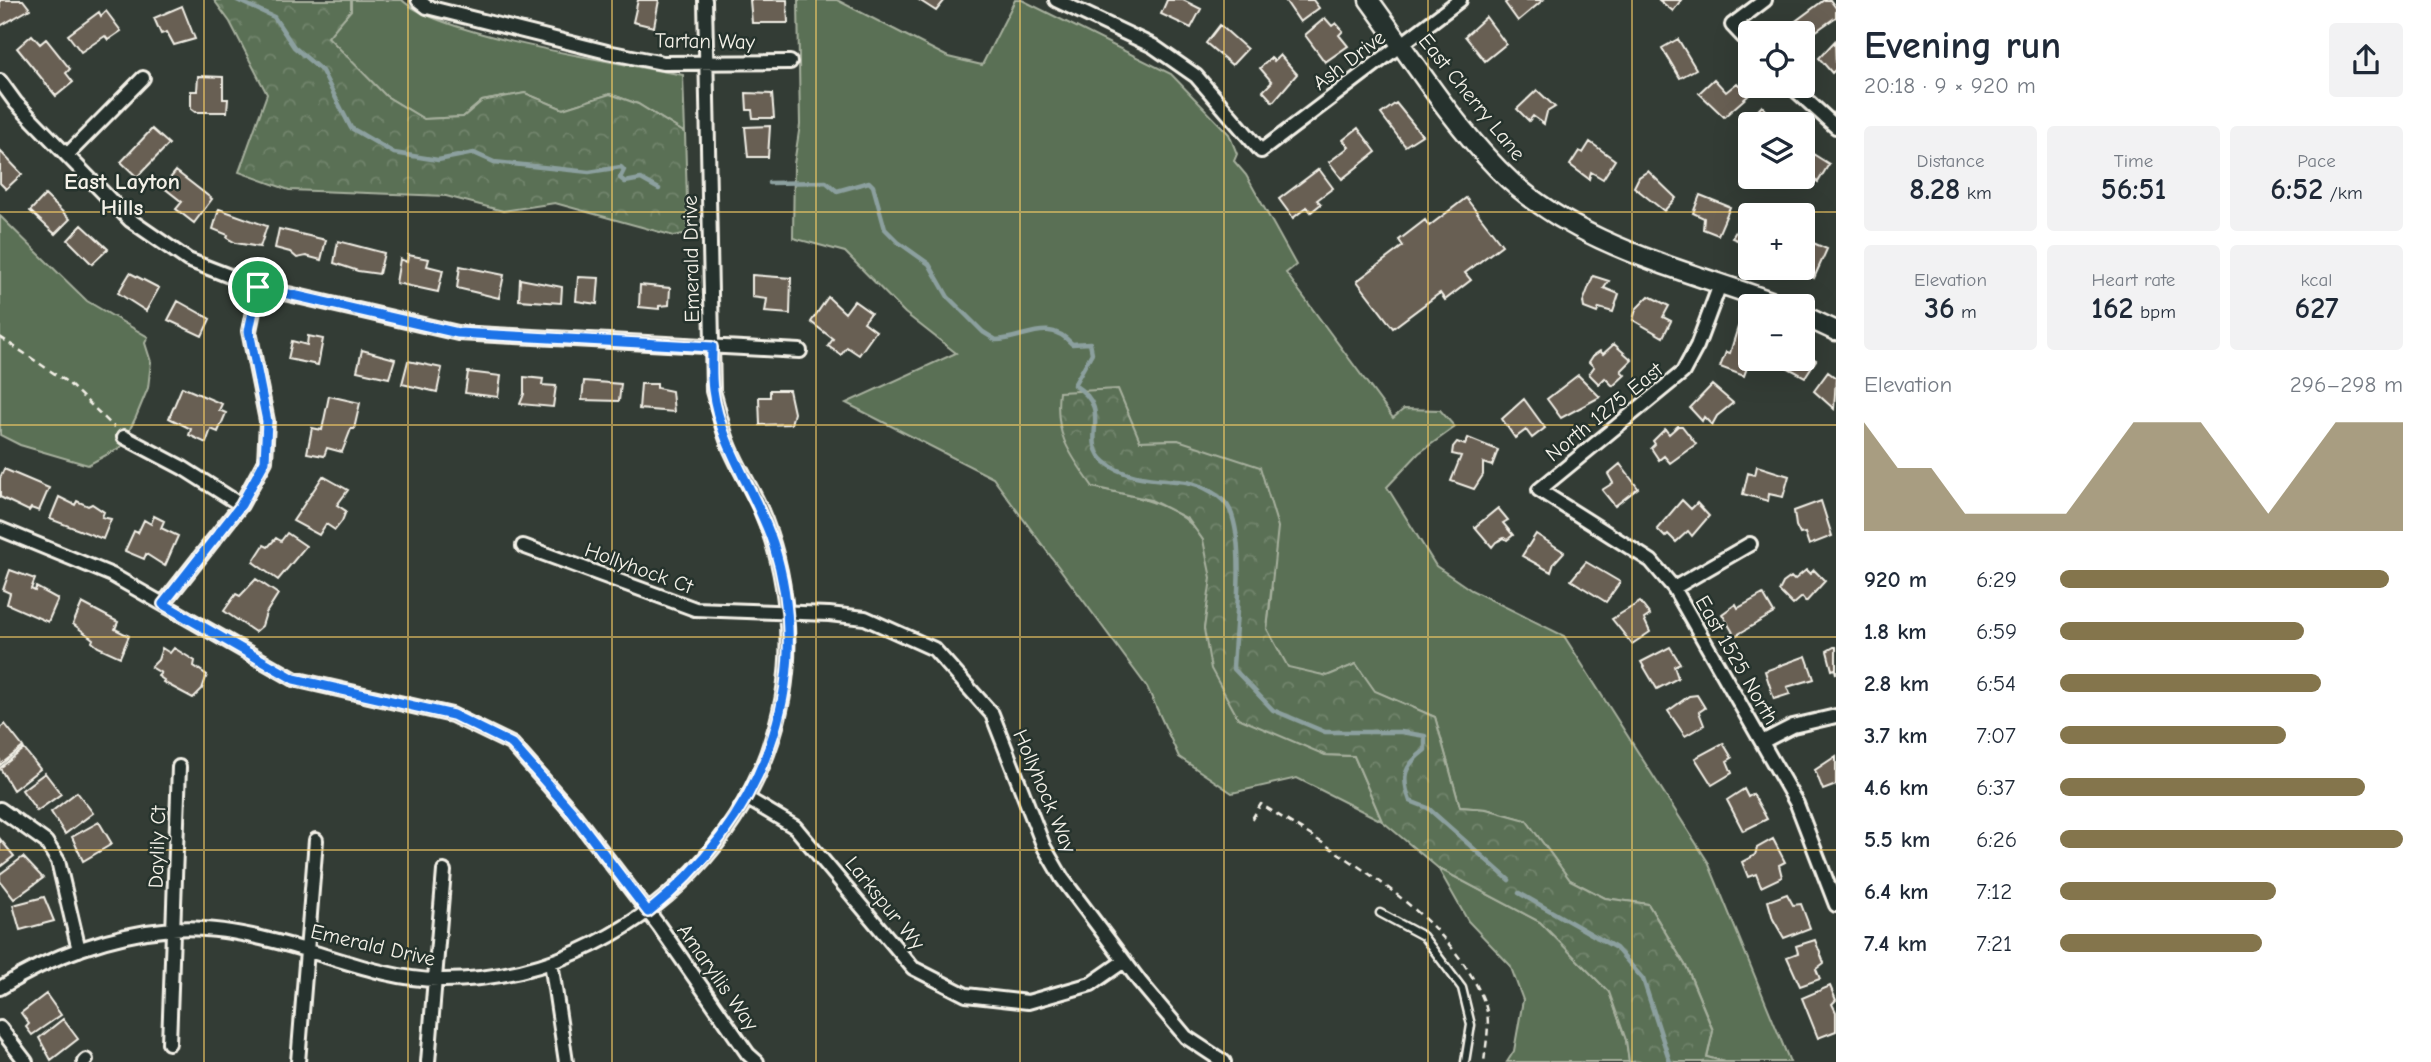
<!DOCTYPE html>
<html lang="en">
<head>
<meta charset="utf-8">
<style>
  :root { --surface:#fff; --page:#f2f2f3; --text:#1f2937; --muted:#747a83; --accent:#84754c }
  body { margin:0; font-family:"Comic Neue",sans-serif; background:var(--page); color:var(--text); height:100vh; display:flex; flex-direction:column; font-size:26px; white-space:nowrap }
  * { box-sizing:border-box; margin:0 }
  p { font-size:23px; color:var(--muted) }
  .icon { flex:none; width:38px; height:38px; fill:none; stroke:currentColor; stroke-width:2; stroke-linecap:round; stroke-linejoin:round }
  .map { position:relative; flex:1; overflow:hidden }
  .side { display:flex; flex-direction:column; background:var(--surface); width:595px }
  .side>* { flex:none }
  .fabs { position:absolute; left:1738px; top:21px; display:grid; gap:14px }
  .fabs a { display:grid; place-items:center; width:77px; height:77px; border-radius:7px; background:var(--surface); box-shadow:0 7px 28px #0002; font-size:35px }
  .pin { position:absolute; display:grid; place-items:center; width:60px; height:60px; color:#fff; margin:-30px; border:4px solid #fff; border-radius:50%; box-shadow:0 2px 7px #0007 }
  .round { display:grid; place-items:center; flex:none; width:74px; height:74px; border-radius:7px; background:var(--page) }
  .overview { display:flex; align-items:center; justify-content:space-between; height:119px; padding:0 28px }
  h1 { font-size:38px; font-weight:600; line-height:52px }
  .figures { display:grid; grid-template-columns:repeat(3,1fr); gap:10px; height:119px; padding:7px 28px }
  .figures div { display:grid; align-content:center; border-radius:7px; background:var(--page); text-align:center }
  .figures b { font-size:30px; font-weight:600 }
  .figures small { font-size:19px; font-weight:400 }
  .figures p { font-size:19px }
  .chart { height:196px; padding:14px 28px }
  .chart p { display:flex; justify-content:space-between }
  .chart svg { width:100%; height:126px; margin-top:7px; fill:var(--accent); opacity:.7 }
  ul { padding:0 28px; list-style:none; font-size:23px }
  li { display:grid; grid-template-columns:112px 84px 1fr; align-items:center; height:52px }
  li i { height:18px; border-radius:9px; background:var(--accent) }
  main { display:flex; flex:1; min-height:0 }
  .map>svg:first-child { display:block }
  .green { fill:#5a7055; stroke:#a7b09e; stroke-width:2 }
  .forest { fill:url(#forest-crowns); stroke:#a7b09e; stroke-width:2 }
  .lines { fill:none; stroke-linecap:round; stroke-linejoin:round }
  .stream { stroke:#8ca09f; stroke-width:4.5 }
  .building { fill:#685e53; stroke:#f4f1e8; stroke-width:2 }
  .lane-casing { stroke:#f4f1e8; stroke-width:11 }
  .street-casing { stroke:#f4f1e8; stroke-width:18 }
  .secondary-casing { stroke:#f4f1e8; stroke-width:23 }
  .path { stroke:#f4f1e8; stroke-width:2.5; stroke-dasharray:7 5; stroke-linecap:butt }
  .lane { stroke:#26332d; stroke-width:6 }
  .street { stroke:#26332d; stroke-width:12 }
  .secondary { stroke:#26332d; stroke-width:18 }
  .route-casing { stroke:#fff; stroke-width:14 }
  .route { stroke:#1a73e8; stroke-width:9 }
  .grid { fill:none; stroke:#ffd166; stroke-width:2; stroke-opacity:0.55 }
  .labels { text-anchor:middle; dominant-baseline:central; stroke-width:5; stroke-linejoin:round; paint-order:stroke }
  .street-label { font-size:21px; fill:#f4f1e8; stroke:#26332d }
  .neighbourhood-label { font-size:23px; font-weight:bold; fill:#f4f1e8; stroke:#26332d }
</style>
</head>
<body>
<main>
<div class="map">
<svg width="1836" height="1062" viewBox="0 0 1836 1062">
  <defs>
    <pattern id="forest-crowns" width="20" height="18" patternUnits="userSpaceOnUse" patternTransform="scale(1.75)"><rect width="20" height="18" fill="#5a7055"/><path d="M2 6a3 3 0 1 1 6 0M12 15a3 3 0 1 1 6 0" fill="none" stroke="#72856d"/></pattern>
  </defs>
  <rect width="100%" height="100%" fill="#333c35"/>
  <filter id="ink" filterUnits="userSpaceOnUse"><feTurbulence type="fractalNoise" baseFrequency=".0143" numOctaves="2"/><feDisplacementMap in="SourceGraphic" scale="14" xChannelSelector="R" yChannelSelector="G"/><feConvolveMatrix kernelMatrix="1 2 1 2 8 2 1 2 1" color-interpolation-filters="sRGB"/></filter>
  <g filter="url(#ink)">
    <path class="green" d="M351,0H402C440,36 625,64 683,75L685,133L638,104L610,94L563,109L525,93L482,101L463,117L424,119L386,96L327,37L351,10Z
      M798,0H837L948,57L982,65L1015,0H1022L1171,74L1229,134L1237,154L1234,161L1246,175L1296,265L1286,273L1393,418L1404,409L1440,410L1455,427L1419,453L1387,487L1436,566L1471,590L1564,636L1708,862L1790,1062H1725L1707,1057L1713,1030L1687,968L1648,904L1605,898L1570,880L1526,820L1486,809L1460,807L1435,717L1374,691L1356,664L1327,676L1288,668L1267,629L1272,588L1178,440L1140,441L1093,487C1147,499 1214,509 1211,580C1210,596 1206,613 1204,629L1325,755L1354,756L1382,821L1297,778L1232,793L1179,757L1147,687L993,478L846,403L956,353L905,313L845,252L793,238L794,164L800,125Z
      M0,216L87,301L148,337L145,343L151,362L148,388L136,417L121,447L88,465L20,445L0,435Z
      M1438,868L1540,922L1609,992L1626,1040L1629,1062H1507L1514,1051L1523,1000L1510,965L1468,921Z"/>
    <path class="forest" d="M214,0H351V10L328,37L386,96L424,119L463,117L482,101L525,93L563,109L610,94L638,104L685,133L688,233L674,236L555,203L503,211L446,196L289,190L239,172L267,94L230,22Z
      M1118,389L1140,441L1178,440L1260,467L1278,527L1267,629L1288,667L1327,676L1356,664L1375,691L1435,717L1460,807L1486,809L1526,820L1570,880L1605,898L1648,904L1687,968L1713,1031L1707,1057L1725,1062H1629L1626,1040L1609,992L1540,922L1438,868L1382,821L1354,756L1325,755L1238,718L1211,669L1204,629L1211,578L1203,540L1188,519L1151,500L1093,487C1070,454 1054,435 1059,392Z"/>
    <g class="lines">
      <path class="stream" d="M237,0L274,17L294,47L322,71L351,128L394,153L438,160L474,153L494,162L589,172L621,167L624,170L620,178L625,182L641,179L659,189
        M769,183L826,182L837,191L869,182L873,186L885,229L898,242L929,264L948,297L983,332L996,340C1025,339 1048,317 1072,344L1090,343L1092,353L1074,385C1116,411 1078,439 1105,462C1126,480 1160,479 1186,482C1200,484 1224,496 1230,510C1246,546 1235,627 1233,668L1273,710L1325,732H1401L1425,736V750C1404,766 1401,776 1410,801L1428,808L1509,880
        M1519,893L1616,948L1643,979L1670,1062"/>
    </g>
    <path class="building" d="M0,0H23L30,9L0,26Z
      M638,0H659L654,27L633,22Z
      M750,0H787L788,23H752Z
      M919,0H945L936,11Z
      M1167,0H1183L1201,9L1191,28L1161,14Z
      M1285,0H1313L1319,8L1300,22Z
      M1509,0H1543L1518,21L1505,3Z
      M1659,0H1681L1673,11Z
      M1824,0H1830L1836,8V17L1802,41V33H1795L1789,26Z
      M182,6L195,39L174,45L167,32L161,34L154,18Z
      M106,11L121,31L108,40L105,36L81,52L68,35L99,12L101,16Z
      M1486,17L1506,44L1485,61L1465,36Z
      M1325,18L1332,26L1336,23L1343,31L1339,35L1348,46L1325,62L1305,35Z
      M1220,25L1247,49L1232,65L1206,43Z
      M32,35L40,44L46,39L70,69L66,73L73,82L56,96L17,48Z
      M1678,39L1696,69L1680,78L1662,48Z
      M1835,41L1836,69L1832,73L1819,58Z
      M1280,55L1297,74L1273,102L1263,91L1272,82L1260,68L1271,58L1274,61Z
      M198,76L223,77V99H228L227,112H195L191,109V91H197Z
      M1714,79L1726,92L1737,83L1749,95L1724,117L1699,93Z
      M1537,90L1555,107L1547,112L1544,124L1533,116L1529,121L1517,109Z
      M746,93L772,94L774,118H753L752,110H747Z
      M1396,103L1422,135L1405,146L1381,114Z
      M1762,106L1779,124H1751L1748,121Z
      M770,126L768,157H748L745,127Z
      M1358,128L1376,152L1342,179L1329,162L1349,147L1343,140Z
      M152,129L169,144L137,177L121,162Z
      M1590,142L1615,160L1603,179L1591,172L1589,179L1570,165L1579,151L1583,153Z
      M1802,147L1829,164L1818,182L1802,172Z
      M0,151L22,174L6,189L0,183Z
      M1319,169L1333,188L1317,200L1321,204L1311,212L1307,207L1293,218L1279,199Z
      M176,171L212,199L194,223L176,209L182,202L163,187Z
      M1648,171L1676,198L1664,211L1634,187L1639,177Z
      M45,195L70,219L55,234L30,211Z
      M1700,195L1730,207L1718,235L1703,229L1704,218L1693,213Z
      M1466,198L1502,245L1465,273L1471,280L1445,300L1440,293L1393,328L1357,281L1403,246L1399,240L1425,220L1429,226Z
      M219,209L267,226L260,247L236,243L227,238L228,235L213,229Z
      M1742,221L1750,225V245L1732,238Z
      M82,225L108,249L92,264L68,240Z
      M279,229L326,240L321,260L306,256L297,258L290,252L275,248Z
      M1802,238L1827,249L1814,278L1800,270Z
      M338,241L384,253L379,274L358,271L334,263Z
      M408,255L429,259L427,266L443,270L438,292L396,283L400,259L407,262Z
      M460,266L504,275L499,298L457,288Z
      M130,273L159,288L146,311L118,293Z
      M752,275L791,278L790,314L765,312L767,299L752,297Z
      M1593,276L1609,281L1604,288L1619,294L1613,312L1599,308L1597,313L1584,308L1583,302Z
      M578,277L599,278L597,304L576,301Z
      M520,279L562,287L561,303L519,300Z
      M640,285L670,288L669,305L659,306V309L639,307Z
      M1649,296L1669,306L1663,317L1671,321L1663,337L1633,320L1636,309Z
      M828,297L845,313L854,301L871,313L864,322L876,331L859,355L847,347L841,355L828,346L833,339L811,322Z
      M178,301L210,319L202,336L168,320Z
      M1738,327L1750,332V359L1744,376L1720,367L1726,352L1730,353Z
      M308,336L323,339L318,365L288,359L292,341L307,345Z
      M1614,344L1632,360L1621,371L1625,375L1613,386L1605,378L1599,384L1589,374L1594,367L1589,362L1593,356L1600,351L1603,354Z
      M362,350L395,359L389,378L357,371Z
      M1802,351L1816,360L1805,377L1783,365L1786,359H1802Z
      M408,361L442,368L437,392L402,384Z
      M468,372L501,376L498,397L465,393Z
      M1828,372L1836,378L1834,409L1814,391Z
      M1578,375L1600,397L1561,418L1547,399Z
      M524,377L543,379L542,385L556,386L553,407L520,404L524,394Z
      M584,381L621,384L619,401L582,400Z
      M641,384H657V388L672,391L674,412L639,409Z
      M1712,385L1733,403L1717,416L1712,425L1704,417L1702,421L1690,408Z
      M182,387L222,404L219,410L226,413L218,432L211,429L206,443L189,435L191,429L169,418Z
      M770,390H789L794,413L791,424L760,425L759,397H770Z
      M329,396L360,403L354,429H351L342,452L327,448L324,456L307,453L312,428L322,430Z
      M1524,399L1545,428L1532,438L1526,430L1515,438L1502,419Z
      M1678,426H1682L1696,444L1670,463L1664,456L1659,460L1651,448L1655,444L1653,441L1665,429L1669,434Z
      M1468,438L1498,450L1492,466L1483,463V475L1474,489L1451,481L1461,456L1452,454L1453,447L1457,442L1465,445Z
      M1620,464L1638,488L1615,506L1602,490L1613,483L1608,474Z
      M1757,466L1789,476L1783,497L1769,494L1768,501L1743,494L1748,473L1755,475Z
      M4,469L49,488L39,511L31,508L29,511L0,497V478Z
      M323,476L348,490L337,505L346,511L342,521L335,530L326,524L319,535L293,521Z
      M59,497L75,505L77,501L88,506L92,504L104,512L102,517L111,519L103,539L50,519Z
      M1682,500L1691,509L1697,503L1709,516L1692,536L1688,531L1676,542L1668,534L1665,537L1657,529Z
      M1821,501L1832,536L1809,545L1805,533L1800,534L1796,526L1794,511Z
      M1498,508L1508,520L1503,523L1513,535L1507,540L1504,538L1496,542L1492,547L1475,527Z
      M154,516L164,521L161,528L178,536L165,566L146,554L144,559L125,551L134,531L138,533L144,520L151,524Z
      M287,533L306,546L278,580L253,562L264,545L268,547L276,538L281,541Z
      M1536,534L1564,552L1554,563L1551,572L1522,556Z
      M1586,562L1620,582L1606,602L1571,580Z
      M10,570L35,579L31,589L35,591L36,587L58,599L48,622L7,604L10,593L3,590Z
      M1806,570L1810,574L1814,570L1825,581L1806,602L1802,597L1793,605L1779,591L1783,583L1791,577L1794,580Z
      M256,579L278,594L266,613L262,626L255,632L224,611L236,594L240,596Z
      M1763,594L1774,613L1735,636L1722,614L1736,604L1738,608Z
      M1640,602L1650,615L1644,619L1650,632L1632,644L1612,619Z
      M82,603L118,622L115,629L129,636L120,657L98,647L92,642L93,639L73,624Z
      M1670,647L1680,663L1674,666L1678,678L1657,689L1641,662Z
      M1834,647H1836V674L1835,669L1832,670L1827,651Z
      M162,648L170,653L174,648L195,661L194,666L207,675L202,689L193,698L163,682L164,680L158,676L161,673L151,667L158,660Z
      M1806,656L1814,679L1787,687L1790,694L1774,699L1765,671Z
      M1697,695L1705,708L1699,712L1704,725L1685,736L1668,711L1689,696Z
      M5,724L23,747L0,765V728Z
      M1723,743L1732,758L1727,761L1732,773L1712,785L1695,758Z
      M24,749L40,769L13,790L0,768Z
      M1836,756V785L1823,790L1815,770Z
      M45,773L61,794L37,811L22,790Z
      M1744,789L1748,797L1753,794L1767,819L1743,831L1727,800Z
      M77,792L93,813L65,834L51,812Z
      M99,822L112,844L83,861L72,837Z
      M0,839L14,856L0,867Z
      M1773,839L1785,862L1779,865L1782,877L1761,887L1756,874L1748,877L1742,862L1755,855L1757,848Z
      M23,857L43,878L14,899L0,881V874Z
      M1787,894L1793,905L1801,904L1810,928L1784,938L1773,919L1768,901Z
      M44,897L54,921L20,930L13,905Z
      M1815,940L1824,963L1816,969L1820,979L1800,986L1787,957L1798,953L1796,946Z
      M1830,986L1836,1000L1832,1004L1836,1012V1031L1818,1038L1802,998Z
      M46,994L61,1015L32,1035L26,1027L29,1024L21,1013Z
      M63,1019L78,1039L51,1060L39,1038Z"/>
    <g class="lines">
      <defs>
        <path id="lane" d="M1380,913L1423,936L1462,988L1471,1025L1465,1062"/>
        <path id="street" d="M418,0L427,7L607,52L663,63L790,62
          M1056,0L1153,46L1196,76L1261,151L1460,0
          M1750,44L1732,25L1765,0
          M0,81L16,103L130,220L188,260L258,287L458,333L800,351
          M1791,86L1836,127
          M67,155L143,78
          M1721,282L1697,346L1683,372L1539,490L1651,561L1674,588L1797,804L1836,905
          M124,437L183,468L241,505
          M0,529L112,575L294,679L452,715L512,744L571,811L659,926L748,1054L757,1062
          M523,546L695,609L829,614L865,618L934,649L992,714L1044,847L1062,878L1140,982L1186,1037L1224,1062
          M1674,588L1750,544
          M163,604L241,505L265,461L267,421L249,331L258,287
          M1762,742L1793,726L1836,716
          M748,799L795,827L913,968L966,995L1028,1002L1091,984L1124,961
          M0,809L46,842L58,861L79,950
          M551,962L566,1062
          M0,988C50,956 112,934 172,929C216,925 267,938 309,951C350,963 396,980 438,980C635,983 805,809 786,612C783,577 774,540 760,508C750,485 735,463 727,440C721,424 718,407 713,391L705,0
          M0,1028L26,1062
          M169,1043L179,767
          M84,1062L86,1060
          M298,1062L316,840
          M428,1062L444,871"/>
        <path id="secondary" d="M1369,0C1410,56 1449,119 1498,169C1572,246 1688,270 1784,306
          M1802,315L1836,331"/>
      </defs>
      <use href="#lane" class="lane-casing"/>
      <use href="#street" class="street-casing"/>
      <use href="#secondary" class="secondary-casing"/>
      <path class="path" d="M0,337L67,382L114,427
        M1252,819L1261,804C1339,855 1450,912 1485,1004C1491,1021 1486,1044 1484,1062"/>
      <use href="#lane" class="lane"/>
      <use href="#street" class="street"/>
      <use href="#secondary" class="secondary"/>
    </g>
  </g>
  <g class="lines" filter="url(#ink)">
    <defs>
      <path id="route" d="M258,287L458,333L712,347C712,361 711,376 713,390C720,445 756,492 773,543C818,684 760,823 648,912L571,811L512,744L453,715L294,679L163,604L241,505L265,461L267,421L249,331Z"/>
    </defs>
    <use href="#route" class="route-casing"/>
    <use href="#route" class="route"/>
  </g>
  <path class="grid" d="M204,0V1062M408,0V1062M612,0V1062M816,0V1062M1020,0V1062M1224,0V1062M1428,0V1062M1632,0V1062M0,212H1836M0,425H1836M0,637H1836M0,850H1836"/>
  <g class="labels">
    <g class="street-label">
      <text transform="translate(705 41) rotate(1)">Tartan Way</text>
      <text transform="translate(1349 60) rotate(-37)">Ash Drive</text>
      <text transform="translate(1472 97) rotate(51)">East Cherry Lane</text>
      <text transform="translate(691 259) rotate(-91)">Emerald Drive</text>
      <text transform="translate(1604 412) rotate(-39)">North 1275 East</text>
      <text transform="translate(639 568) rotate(20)">Hollyhock Ct</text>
      <text transform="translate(1737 660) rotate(60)">East 1525 North</text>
      <text transform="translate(1045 791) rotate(67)">Hollyhock Way</text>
      <text transform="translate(157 847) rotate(-88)">Daylily Ct</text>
      <text transform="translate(885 903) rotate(51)">Larkspur Wy</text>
      <text transform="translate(373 945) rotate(13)">Emerald Drive</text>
      <text transform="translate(718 977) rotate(55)">Amaryllis Way</text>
    </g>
    <g class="neighbourhood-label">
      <text x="122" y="181">East Layton<tspan x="122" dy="26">Hills</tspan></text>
    </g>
  </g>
</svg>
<div class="fabs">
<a><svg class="icon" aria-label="locate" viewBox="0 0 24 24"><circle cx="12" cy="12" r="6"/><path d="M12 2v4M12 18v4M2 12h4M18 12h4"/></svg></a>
<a><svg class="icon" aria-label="layers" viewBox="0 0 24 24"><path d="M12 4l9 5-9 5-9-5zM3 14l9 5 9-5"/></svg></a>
<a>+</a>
<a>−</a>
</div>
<div class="pin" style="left:258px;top:287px;background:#1e9e55"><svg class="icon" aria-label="arrive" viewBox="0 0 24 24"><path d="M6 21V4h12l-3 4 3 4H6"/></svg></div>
</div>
<section class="side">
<div class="overview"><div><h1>Evening run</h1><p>20:18 · 9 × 920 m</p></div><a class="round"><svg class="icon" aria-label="share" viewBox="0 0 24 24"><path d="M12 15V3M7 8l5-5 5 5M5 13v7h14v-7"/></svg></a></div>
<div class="figures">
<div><p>Distance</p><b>8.28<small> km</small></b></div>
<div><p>Time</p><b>56:51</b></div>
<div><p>Pace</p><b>6:52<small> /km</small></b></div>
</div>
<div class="figures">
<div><p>Elevation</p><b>36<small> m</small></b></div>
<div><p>Heart rate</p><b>162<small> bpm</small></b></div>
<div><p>kcal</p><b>627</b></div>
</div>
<div class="chart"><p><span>Elevation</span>296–298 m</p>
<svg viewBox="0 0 160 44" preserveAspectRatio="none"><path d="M0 44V6L10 22L20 22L30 38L40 38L50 38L60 38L70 22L80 6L90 6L100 6L110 22L120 38L130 22L140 6L150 6L160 6V44z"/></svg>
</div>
<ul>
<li><b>920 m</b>6:29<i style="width:96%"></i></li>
<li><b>1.8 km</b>6:59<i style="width:71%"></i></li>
<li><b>2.8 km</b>6:54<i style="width:76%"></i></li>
<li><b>3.7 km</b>7:07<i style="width:66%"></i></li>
<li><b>4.6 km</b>6:37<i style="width:89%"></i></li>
<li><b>5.5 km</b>6:26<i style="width:100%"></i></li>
<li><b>6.4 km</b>7:12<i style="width:63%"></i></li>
<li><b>7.4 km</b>7:21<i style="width:59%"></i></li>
</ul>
</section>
</main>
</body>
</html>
